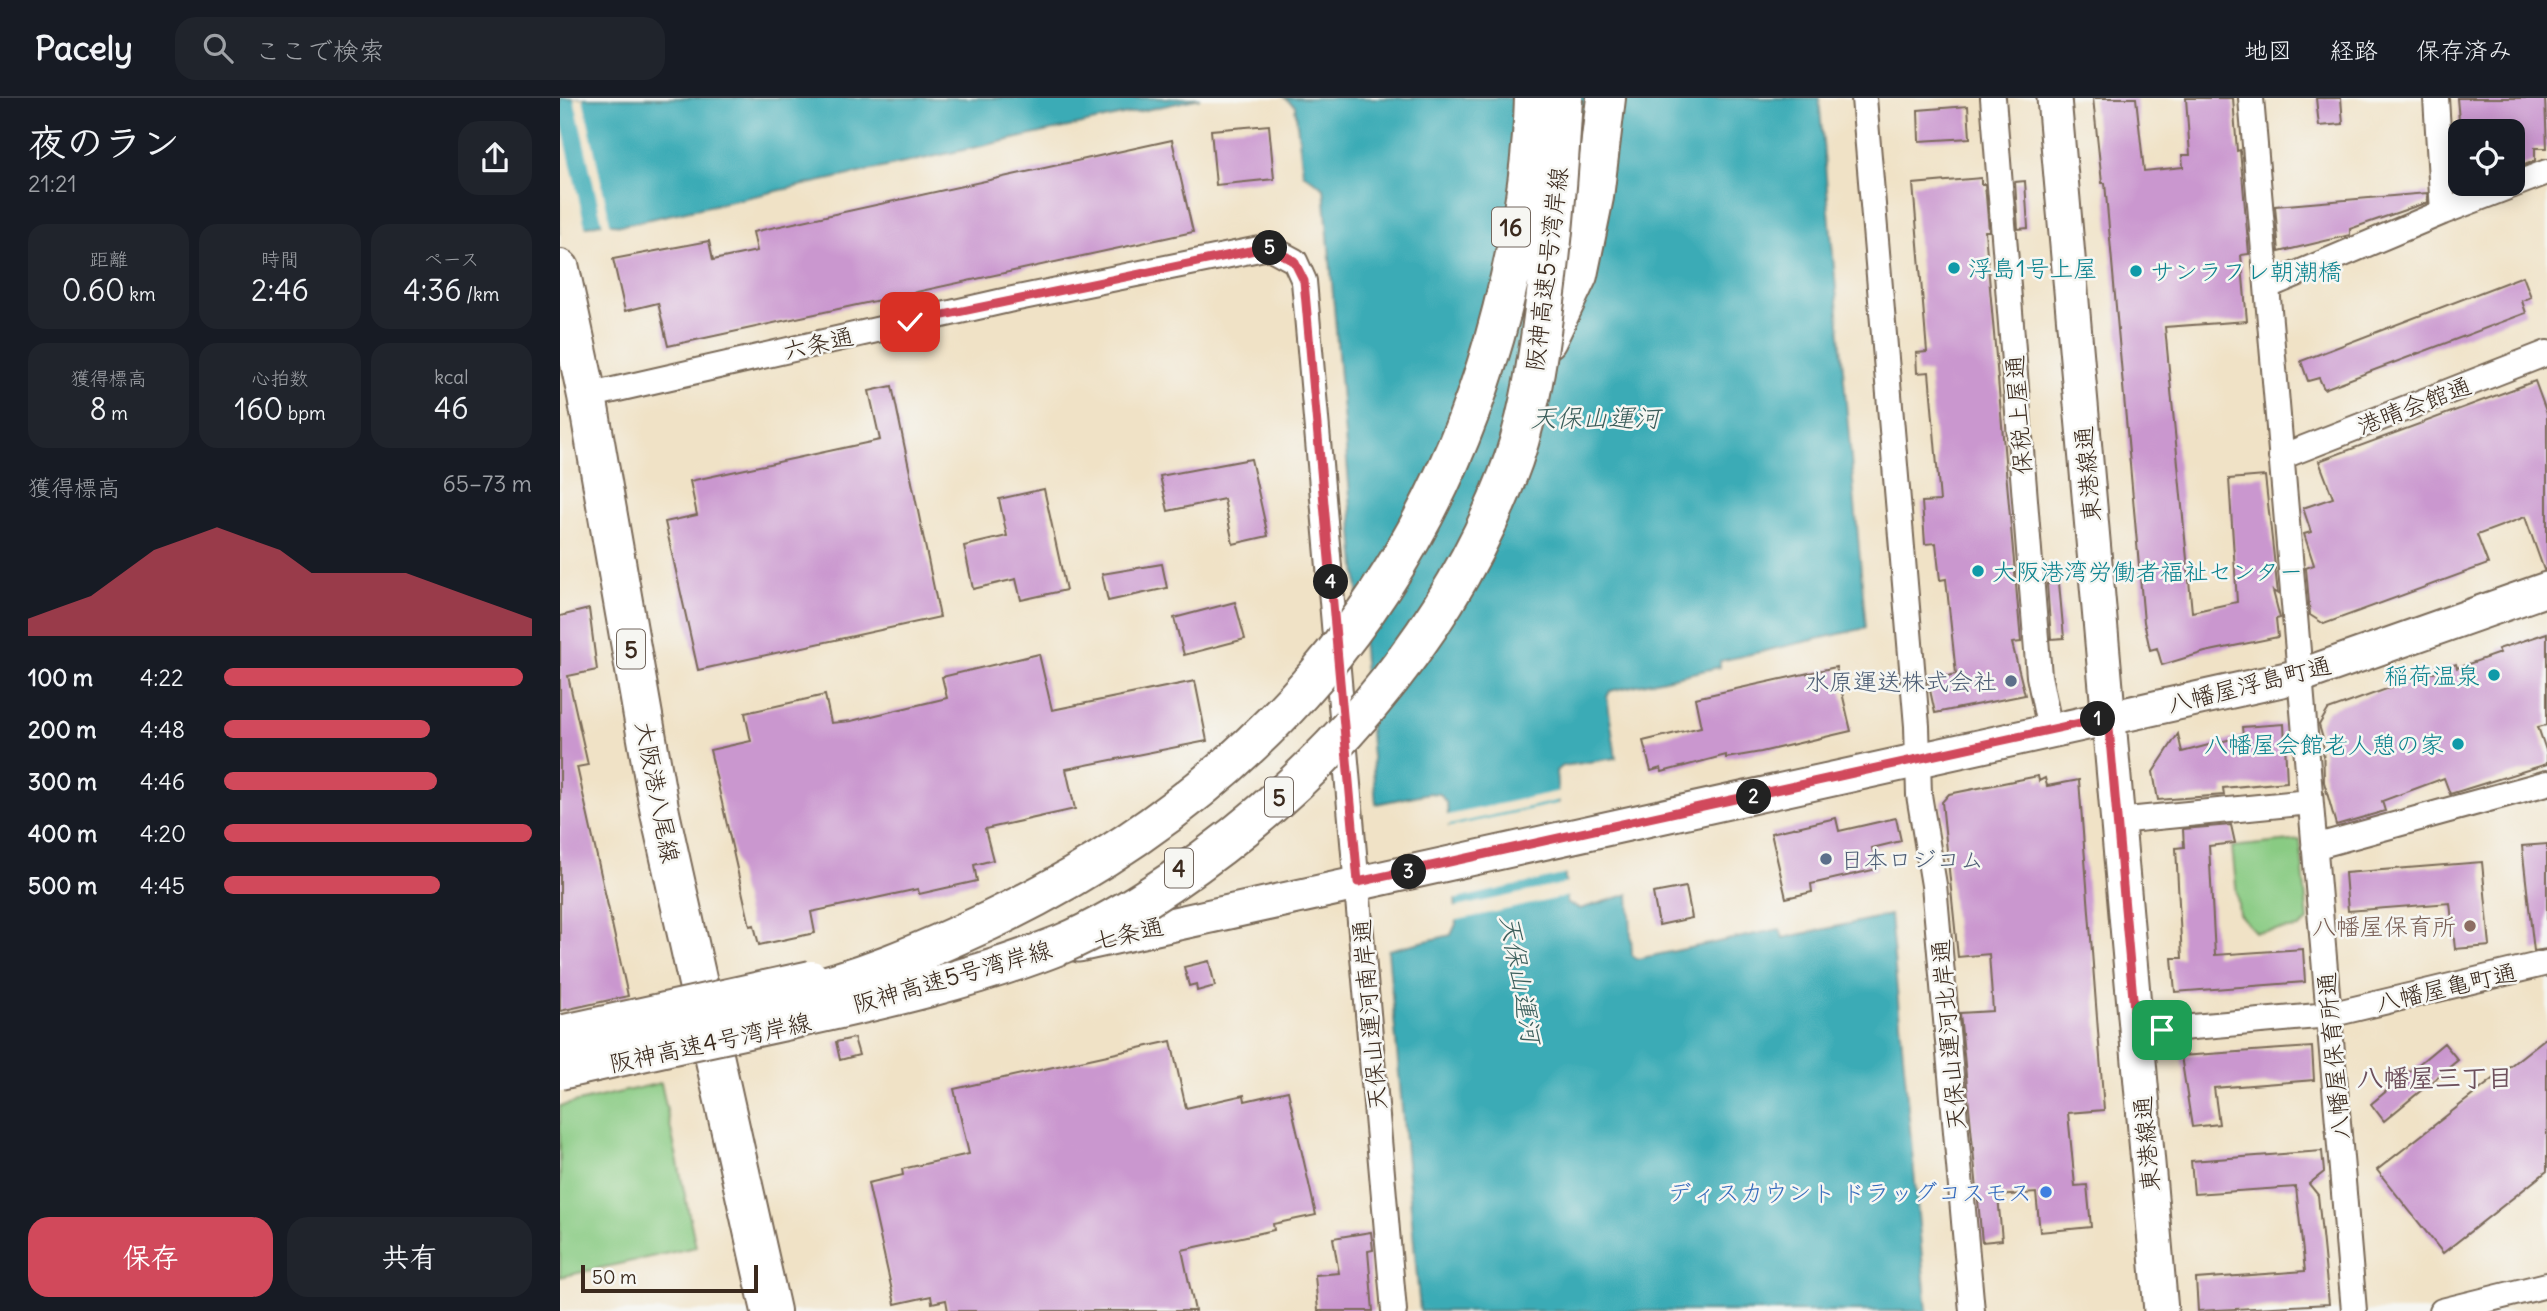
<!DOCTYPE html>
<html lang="ja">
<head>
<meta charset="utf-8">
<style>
  :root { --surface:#171b24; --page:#20242c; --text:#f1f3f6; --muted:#9ea1a6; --line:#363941; --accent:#d1495b }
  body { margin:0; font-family:Delius,"Klee One",sans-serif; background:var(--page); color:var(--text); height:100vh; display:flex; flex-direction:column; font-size:26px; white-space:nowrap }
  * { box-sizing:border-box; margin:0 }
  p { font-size:23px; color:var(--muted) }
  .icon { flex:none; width:38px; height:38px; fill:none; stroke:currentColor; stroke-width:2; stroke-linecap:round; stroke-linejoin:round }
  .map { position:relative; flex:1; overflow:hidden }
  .side { display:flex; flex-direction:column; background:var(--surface); width:560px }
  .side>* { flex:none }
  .buttons { position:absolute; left:1888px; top:21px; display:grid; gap:14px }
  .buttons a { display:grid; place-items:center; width:77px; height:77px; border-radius:14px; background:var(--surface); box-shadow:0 4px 18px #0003; font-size:35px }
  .scale { position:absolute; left:21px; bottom:18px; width:177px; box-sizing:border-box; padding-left:7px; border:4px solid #3b2a1e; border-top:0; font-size:19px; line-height:24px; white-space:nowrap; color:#3b2a1e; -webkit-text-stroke:5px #f6f6f2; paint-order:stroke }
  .pin { position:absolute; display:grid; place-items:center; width:60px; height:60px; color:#fff; margin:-30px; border-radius:14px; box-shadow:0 4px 10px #0006 }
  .km { position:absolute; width:35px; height:35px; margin:-18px; border-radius:50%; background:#222; color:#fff; font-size:19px; line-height:35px; text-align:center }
  .round { display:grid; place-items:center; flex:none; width:74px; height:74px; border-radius:21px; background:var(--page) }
  .headline { display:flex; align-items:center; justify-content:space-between; height:119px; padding:0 28px }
  h1 { font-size:38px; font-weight:600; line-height:52px }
  .figures { display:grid; grid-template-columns:repeat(3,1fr); gap:10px; height:119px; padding:7px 28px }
  .figures div { display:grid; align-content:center; border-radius:18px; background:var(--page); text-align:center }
  .figures b { font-size:30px; font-weight:600 }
  .figures small { font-size:19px; font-weight:400 }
  .figures p { font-size:19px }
  .chart { height:196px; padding:14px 28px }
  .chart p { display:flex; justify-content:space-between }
  .chart svg { width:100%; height:126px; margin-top:7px; fill:var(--accent); opacity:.7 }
  .cta { display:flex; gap:14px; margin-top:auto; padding:14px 28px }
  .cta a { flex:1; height:80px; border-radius:21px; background:var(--accent); color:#fff; font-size:28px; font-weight:600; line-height:80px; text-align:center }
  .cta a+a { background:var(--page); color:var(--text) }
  ul { padding:0 28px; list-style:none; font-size:23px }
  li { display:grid; grid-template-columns:112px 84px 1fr; align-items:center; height:52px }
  li i { height:18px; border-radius:9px; background:var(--accent) }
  header { display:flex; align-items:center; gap:42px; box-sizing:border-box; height:98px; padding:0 35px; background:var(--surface); border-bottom:2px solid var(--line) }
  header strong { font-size:33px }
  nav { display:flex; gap:38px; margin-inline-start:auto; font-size:24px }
  .search { width:490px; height:63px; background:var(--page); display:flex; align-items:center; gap:18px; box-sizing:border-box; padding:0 24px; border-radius:21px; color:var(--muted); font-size:26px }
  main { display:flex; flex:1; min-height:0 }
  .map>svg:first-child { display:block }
  .green { fill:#89cb83; stroke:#627a50; stroke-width:2 }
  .water { fill:#3aabb6; stroke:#3a6a6a; stroke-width:2 }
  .pier { fill:#f0e2c6 }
  .building { fill:#ca97cf }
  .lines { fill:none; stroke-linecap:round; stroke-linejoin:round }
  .street-casing { stroke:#7a6a59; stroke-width:28 }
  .secondary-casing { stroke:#7a6a59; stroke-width:37 }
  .primary-casing { stroke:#7a6a59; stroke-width:42 }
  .highway-casing { stroke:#7a6a59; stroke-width:42 }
  .street { stroke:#fff; stroke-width:24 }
  .secondary { stroke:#fff; stroke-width:33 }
  .primary { stroke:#fff; stroke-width:38 }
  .highway { stroke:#fff; stroke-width:38 }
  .highway-bridge-casing { stroke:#7a6a59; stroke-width:42; stroke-linecap:butt }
  .highway-bridge { stroke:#fff; stroke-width:38 }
  .route-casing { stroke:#fff; stroke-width:14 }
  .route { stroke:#d1495b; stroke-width:9 }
  .culture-dot { fill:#0f9aa8; stroke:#f6f6f2; stroke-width:2.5 }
  .service-dot { fill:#5c6f8a; stroke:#f6f6f2; stroke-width:2.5 }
  .education-dot { fill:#8d6e63; stroke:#f6f6f2; stroke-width:2.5 }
  .shop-dot { fill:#3f7fe0; stroke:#f6f6f2; stroke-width:2.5 }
  .labels { text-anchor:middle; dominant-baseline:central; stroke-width:5; stroke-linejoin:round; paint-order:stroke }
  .shield { fill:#f6f6f2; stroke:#73675e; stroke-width:2 }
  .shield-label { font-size:23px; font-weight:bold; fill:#3b2a1e }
  .culture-label { font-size:24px; fill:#0d838f; stroke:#f6f6f2; text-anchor:start }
  .street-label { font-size:24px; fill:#3b2a1e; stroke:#f6f6f2 }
  .service-label { font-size:24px; fill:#4e5e75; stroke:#f6f6f2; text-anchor:end }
  .education-label { font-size:24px; fill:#785e54; stroke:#f6f6f2; text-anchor:end }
  .shop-label { font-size:24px; fill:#366cbe; stroke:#f6f6f2; text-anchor:end }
  .water-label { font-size:26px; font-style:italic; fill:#3b5e5b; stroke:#f6f6f2 }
  .neighbourhood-label { font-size:26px; font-weight:bold; fill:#6d505c; stroke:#f6f6f2 }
</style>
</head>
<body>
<header>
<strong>Pacely</strong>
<div class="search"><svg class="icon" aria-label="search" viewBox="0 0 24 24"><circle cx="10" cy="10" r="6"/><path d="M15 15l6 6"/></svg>ここで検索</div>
<nav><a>地図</a><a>経路</a><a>保存済み</a></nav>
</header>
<main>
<section class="side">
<div class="headline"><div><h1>夜のラン</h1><p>21:21</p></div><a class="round"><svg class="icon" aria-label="share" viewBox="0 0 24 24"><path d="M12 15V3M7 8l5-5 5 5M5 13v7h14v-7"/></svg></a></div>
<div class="figures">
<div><p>距離</p><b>0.60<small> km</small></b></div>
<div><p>時間</p><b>2:46</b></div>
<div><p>ペース</p><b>4:36<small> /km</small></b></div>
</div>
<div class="figures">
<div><p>獲得標高</p><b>8<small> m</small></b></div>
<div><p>心拍数</p><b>160<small> bpm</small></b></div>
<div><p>kcal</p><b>46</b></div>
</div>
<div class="chart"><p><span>獲得標高</span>65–73 m</p>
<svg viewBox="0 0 160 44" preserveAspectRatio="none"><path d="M0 44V38L10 34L20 30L30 22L40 14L50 10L60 6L70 10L80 14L90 22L100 22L110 22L120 22L130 26L140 30L150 34L160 38V44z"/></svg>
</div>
<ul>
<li><b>100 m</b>4:22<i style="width:97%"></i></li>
<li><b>200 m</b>4:48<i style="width:67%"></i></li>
<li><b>300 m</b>4:46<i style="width:69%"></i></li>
<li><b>400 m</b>4:20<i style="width:100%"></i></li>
<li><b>500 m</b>4:45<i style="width:70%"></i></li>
</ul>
<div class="cta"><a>保存</a><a>共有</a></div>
</section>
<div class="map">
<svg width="1987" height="1213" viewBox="0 0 1987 1213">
  <rect width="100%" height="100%" fill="#f6f6f2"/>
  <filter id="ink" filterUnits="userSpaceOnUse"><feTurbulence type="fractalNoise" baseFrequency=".0143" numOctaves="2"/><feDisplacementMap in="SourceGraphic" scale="14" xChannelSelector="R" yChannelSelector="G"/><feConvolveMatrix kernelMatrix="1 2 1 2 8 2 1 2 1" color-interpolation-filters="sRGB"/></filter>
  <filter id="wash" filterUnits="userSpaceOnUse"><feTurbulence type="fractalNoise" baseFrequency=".00686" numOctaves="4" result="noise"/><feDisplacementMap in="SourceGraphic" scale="28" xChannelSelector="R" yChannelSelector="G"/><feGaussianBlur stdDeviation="1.57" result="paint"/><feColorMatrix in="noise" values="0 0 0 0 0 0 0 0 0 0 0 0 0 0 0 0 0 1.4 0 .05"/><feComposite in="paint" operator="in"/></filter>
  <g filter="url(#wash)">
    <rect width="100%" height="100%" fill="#f0e2c6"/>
    <path class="green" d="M1740,742L1748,823L1739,830L1695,834L1679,816L1672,749Z
      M101,985L136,1149L0,1179V1008Z"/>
    <path class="water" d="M0,0H640L63,127L40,125L0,135Z
      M725,0H1259L1306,530L1160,563V569L1050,593L1047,599L1056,660L1003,668L996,673L1007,805L1020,811L1069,796L1072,857L1077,861L1220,831L1223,840L1330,817L1367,1213H860L828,852L891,837L897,824L887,706L880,696L869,695L816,706L764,90L743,75L735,8Z"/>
    <path class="pier" d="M14,0H23L51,129L43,128Z
      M0,19L26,132L0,139Z
      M1000,693L1001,702L885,728L884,718Z
      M1001,705L1007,776L892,802L885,730Z
      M1008,785L1009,798L893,823L892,810Z"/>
    <g id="blocks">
      <path class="building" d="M1533,0H1576L1584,73L1623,69L1622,57H1630L1626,0H1673L1677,53L1680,52L1689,156L1681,157L1687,223L1605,229L1632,514L1677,504L1669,381L1705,378L1718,496L1713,493L1720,520L1716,521L1718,539L1645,554L1602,567L1597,550L1590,552L1584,524L1545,85H1542Z
        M1756,0H1781L1783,26L1759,28Z
        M1897,0H1985L1987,50H1975V63L1953,71V33H1900Z
        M1408,8L1410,40L1359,43L1358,12Z
        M709,27L714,81L656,87L651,32Z
        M612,42L633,134L108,248L98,205L65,213L53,161L149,143L153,162L197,153L193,134Z
        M1421,80V86H1425L1429,133H1425L1461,544L1452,545L1465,597L1375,615L1368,583L1396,576L1386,481L1380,482L1376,445L1365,446L1362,404L1380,403L1369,274L1357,275L1356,255L1367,254L1353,86Z
        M1465,83L1468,130L1458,131L1455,84Z
        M1867,95L1868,104L1790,131V137L1719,154L1715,108Z
        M1963,178L1971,199L1962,203L1966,215L1764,291L1759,280L1748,283L1741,263Z
        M1975,283L1987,316V471L1984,472L1965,419L1917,437L1928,466L1764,526L1750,517L1746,470L1754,467L1744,436L1751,434L1743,410L1773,400L1759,363Z
        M332,288L380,519L138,572L105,424L137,417L130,383L320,342L309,293Z
        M691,361L708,438L673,446L664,401L608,413L600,378Z
        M484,391L506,492L461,502L456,481L413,491L404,448L447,438L439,401Z
        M602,466L607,490L548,503L542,476Z
        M1499,485L1504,540L1491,541L1487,486Z
        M675,504L685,541L624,557L614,520Z
        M29,511L37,572L8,578L28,667L17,669L68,898L0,913V518Z
        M1987,535V627L1978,629L1987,655V666L1890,696L1884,680L1822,703L1825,713L1776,727L1764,684L1763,641L1759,627L1768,612L1896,566L1897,570L1940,555L1938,551Z
        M479,556L492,612L635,583L647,643L506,671L515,711L425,731L433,762L414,767L417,783L359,796L358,791L251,814L255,835L199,847L194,827L190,828L150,652L191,643L185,615L265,597L271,625L291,623L387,600L382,579Z
        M1276,569L1291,633L1201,654L1166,660V657L1102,674L1101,670L1091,673L1083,643L1141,629L1135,600Z
        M1724,626L1727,684L1663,690L1664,697L1598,702L1593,674L1618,636L1622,654L1683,638L1682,629Z
        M1478,678L1479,683L1485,680L1487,688L1519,682L1544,1012L1508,1015L1515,1088L1527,1087L1531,1129L1480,1134L1476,1095L1438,1098L1442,1142L1422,1144L1400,915L1433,913L1429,856L1398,859L1382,704L1389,696Z
        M1276,720L1279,733L1336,720L1341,743L1312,750L1317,771L1251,786L1252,794L1226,800L1211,735Z
        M1671,727L1675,745L1649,748L1655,857L1743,851L1745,884L1615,894L1612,860H1622L1616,750L1624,749L1623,731Z
        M1987,746V851L1974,853L1962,748Z
        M1922,764L1930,848L1895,851L1890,805L1788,813L1785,775Z
        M1126,789L1132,820L1099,827L1093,795Z
        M649,863L655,888L637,893L636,886L629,888L624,869Z
        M1987,939V1073L1883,1155L1817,1072Z
        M294,940L299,957L280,962L276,944Z
        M611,943L626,1010L684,997L685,1003L728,993L756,1117L713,1126L714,1132L622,1152L635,1213H388L386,1202L372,1205L371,1198L335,1206L308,1085L343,1077L342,1071L409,1056L394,991Z
        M1884,945L1898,962L1824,1023L1811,1006Z
        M1752,949L1754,982L1654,990L1659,1026L1632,1029L1621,958Z
        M1762,1053L1764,1074L1749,1086L1758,1097L1769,1206L1638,1213L1636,1181L1745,1173L1736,1089L1634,1096L1631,1063Z
        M811,1134L813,1152L808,1153L813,1213H758L755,1177L779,1175L773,1140Z"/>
    </g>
  </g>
  <g filter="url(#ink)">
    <use href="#blocks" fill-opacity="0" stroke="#7a6a59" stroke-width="2"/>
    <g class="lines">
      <defs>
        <path id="street" d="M1304,0L1357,628L1359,697L1374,787L1412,1213
          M1433,0L1479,578L1490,632
          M1691,0L1794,1213
          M1876,0L1883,114
          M1708,188L1883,114L1987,74
          M27,298L448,202L709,149L735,163L744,183L834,1213
          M1721,359L1987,255
          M1557,723L1750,704
          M1754,749L1987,685
          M1576,934L1769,917L1987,865
          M1882,1213L1987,1187"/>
        <path id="secondary" d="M1494,0L1601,1213
          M519,847L1740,578L1987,491"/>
        <path id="primary" d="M0,171L27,298L100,715L211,1213"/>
        <path id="highway" d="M987,242L1018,177L1034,99L1046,0"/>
      </defs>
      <use href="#street" class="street-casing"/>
      <use href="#secondary" class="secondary-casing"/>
      <use href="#primary" class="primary-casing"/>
      <use href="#highway" class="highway-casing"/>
      <use href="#street" class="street"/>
      <use href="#secondary" class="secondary"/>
      <use href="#primary" class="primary"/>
      <use href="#highway" class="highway"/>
      <defs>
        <path id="highway-bridge" d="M228,897C298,882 364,853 429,823C691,698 870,495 942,212C960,142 972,72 974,0
          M0,937L251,882
          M0,972C77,955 153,938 230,922C322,902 415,881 502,846C540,830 577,807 611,784C757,685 883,545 947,379C967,329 976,272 983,219C993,146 999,73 1003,0"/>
      </defs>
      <use href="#highway-bridge" class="highway-bridge-casing"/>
      <use href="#highway-bridge" class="highway-bridge"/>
    </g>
  </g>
  <g class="lines" filter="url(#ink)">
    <defs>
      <path id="route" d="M350,224L709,149L734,163L744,183L798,784L1548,619L1576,934L1602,932"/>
    </defs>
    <use href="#route" class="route-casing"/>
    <use href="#route" class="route"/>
  </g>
  <g class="culture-dot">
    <circle cx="1394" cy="170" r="7"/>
    <circle cx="1576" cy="173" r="7"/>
    <circle cx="1418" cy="473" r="7"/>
    <circle cx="1934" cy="577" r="7"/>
    <circle cx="1898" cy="646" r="7"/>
  </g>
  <g class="service-dot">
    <circle cx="1451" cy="583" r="7"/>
    <circle cx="1266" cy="761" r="7"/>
  </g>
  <circle class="education-dot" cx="1910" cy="828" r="7"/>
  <circle class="shop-dot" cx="1486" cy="1094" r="7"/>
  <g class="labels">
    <g class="shield">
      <rect x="932" y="109.5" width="38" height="39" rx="5"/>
      <rect x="57" y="531.5" width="28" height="39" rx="5"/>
      <rect x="705" y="679.5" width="28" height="39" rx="5"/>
      <rect x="605" y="750.5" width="28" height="39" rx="5"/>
    </g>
    <g class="shield-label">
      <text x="951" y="129">16</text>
      <text x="71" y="551">5</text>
      <text x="719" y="699">5</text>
      <text x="619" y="770">4</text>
    </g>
    <g class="culture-label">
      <text x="1408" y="170">浮島1号上屋</text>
      <text x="1590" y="173">サンラフレ朝潮橋</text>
      <text x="1432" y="473">大阪港湾労働者福祉センター</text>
      <text x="1920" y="577" text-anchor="end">稲荷温泉</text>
      <text x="1884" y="646" text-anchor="end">八幡屋会館老人憩の家</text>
    </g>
    <g class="street-label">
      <text transform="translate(986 171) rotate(-83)">阪神高速5号湾岸線</text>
      <text transform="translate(258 245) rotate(-13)">六条通</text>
      <text transform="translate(1854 307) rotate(-21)">港晴会館通</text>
      <text transform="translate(1458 317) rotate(-94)">保税上屋通</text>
      <text transform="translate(1527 376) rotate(-95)">東港線通</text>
      <text transform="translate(1689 586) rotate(-14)">八幡屋浮島町通</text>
      <text transform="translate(98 694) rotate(79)">大阪港八尾線</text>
      <text transform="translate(568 835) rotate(-13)">七条通</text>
      <text transform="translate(392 878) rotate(-16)">阪神高速5号湾岸線</text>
      <text transform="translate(1886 889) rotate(-13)">八幡屋亀町通</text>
      <text transform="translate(809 917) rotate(-95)">天保山運河南岸通</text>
      <text transform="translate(1388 937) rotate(-95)">天保山運河北岸通</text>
      <text transform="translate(150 944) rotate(-12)">阪神高速4号湾岸線</text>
      <text transform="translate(1773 958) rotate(-95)">八幡屋保育所通</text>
      <text transform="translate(1586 1046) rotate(-95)">東港線通</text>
    </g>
    <g class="service-label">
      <text x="1437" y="583">水原運送株式会社</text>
      <text x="1280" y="761" text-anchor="start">日本ロジコム</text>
    </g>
    <g class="education-label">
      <text x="1896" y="828">八幡屋保育所</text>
    </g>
    <g class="shop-label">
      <text x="1472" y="1094">ディスカウント ドラッグコスモス</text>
    </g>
    <g class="water-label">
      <text x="1035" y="319">天保山運河</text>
      <text transform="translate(961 881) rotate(80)">天保山運河</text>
    </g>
    <g class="neighbourhood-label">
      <text x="1875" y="979">八幡屋三丁目</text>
    </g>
  </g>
</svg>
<div class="buttons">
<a><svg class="icon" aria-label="locate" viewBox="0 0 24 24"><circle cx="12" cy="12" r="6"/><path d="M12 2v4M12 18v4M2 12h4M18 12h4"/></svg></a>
</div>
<div class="scale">50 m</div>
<div class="pin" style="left:1602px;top:932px;background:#1e9e55"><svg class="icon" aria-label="arrive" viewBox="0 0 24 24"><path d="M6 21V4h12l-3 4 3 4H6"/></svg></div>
<div class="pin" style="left:350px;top:224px;background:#d93025"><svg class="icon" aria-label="check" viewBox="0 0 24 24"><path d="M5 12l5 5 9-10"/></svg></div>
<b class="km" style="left:1538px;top:621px">1</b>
<b class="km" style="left:1194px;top:699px">2</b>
<b class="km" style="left:849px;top:774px">3</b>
<b class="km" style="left:771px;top:484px">4</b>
<b class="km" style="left:710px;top:150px">5</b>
</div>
</main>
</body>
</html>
